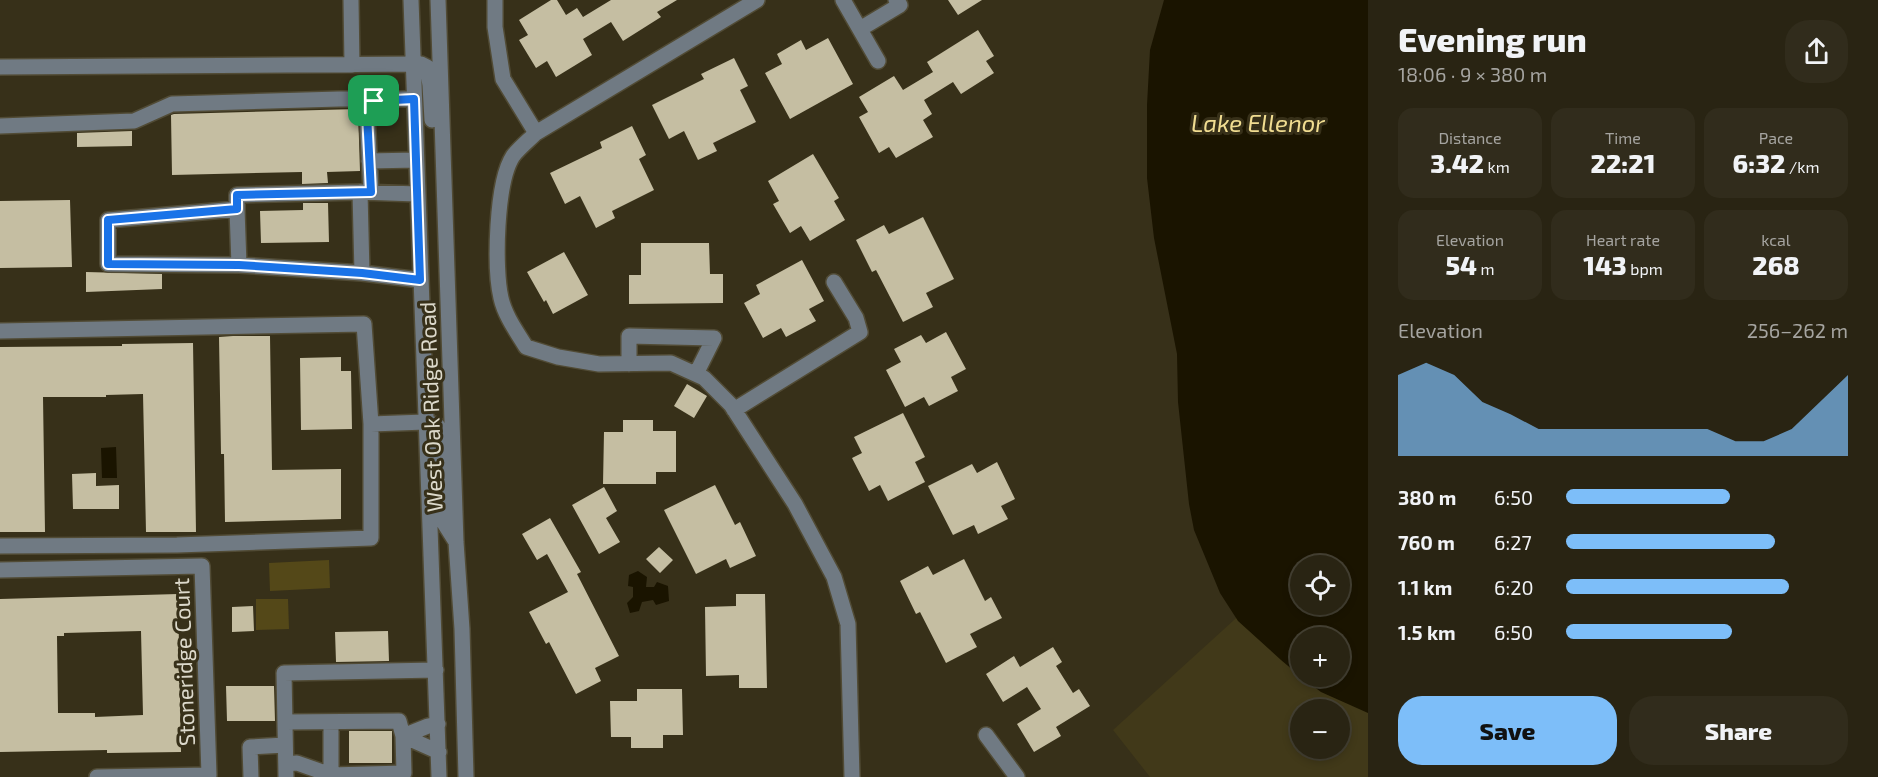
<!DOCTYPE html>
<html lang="en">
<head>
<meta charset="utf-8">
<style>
  :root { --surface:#292413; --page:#312c1c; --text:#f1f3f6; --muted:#a5a4a0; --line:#454133; --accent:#7dbef9 }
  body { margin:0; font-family:"Exo 2",sans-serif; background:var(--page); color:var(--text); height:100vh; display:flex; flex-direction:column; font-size:22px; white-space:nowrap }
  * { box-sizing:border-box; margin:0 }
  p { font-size:20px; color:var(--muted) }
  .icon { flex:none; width:33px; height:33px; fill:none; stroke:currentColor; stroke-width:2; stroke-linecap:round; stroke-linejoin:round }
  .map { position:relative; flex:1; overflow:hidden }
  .sheet { display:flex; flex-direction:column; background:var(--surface); width:510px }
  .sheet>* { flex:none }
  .fabs { position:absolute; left:1290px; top:555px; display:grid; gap:12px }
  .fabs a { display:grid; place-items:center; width:60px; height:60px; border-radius:50%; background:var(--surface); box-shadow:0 3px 9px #0003,0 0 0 2px var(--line); font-size:30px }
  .pin { position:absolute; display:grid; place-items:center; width:51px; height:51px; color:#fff; margin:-26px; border-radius:12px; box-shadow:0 3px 9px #0006 }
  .round { display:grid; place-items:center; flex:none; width:63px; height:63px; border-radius:24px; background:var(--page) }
  .summary { display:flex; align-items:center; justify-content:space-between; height:102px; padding:0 30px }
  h1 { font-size:33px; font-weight:800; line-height:45px }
  .stats { display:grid; grid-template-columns:repeat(3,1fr); gap:9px; height:102px; padding:6px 30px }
  .stats div { display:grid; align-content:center; border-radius:15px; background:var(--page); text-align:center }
  .stats b { font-size:26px; font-weight:800 }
  .stats small { font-size:16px; font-weight:400 }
  .stats p { font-size:16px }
  .chart { height:168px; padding:12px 30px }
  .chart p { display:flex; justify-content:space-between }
  .chart svg { width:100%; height:108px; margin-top:6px; fill:var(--accent); opacity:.7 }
  .action { display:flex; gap:12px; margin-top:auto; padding:12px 30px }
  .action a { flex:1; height:69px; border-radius:24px; background:var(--accent); color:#111; font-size:24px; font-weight:800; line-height:69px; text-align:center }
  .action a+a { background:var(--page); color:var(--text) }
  ul { padding:0 30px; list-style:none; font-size:20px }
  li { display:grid; grid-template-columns:96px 72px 1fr; align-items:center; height:45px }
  li i { height:15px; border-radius:8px; background:var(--accent) }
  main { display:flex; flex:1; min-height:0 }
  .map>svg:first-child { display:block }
  .built { fill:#413919; fill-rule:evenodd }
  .green { fill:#544818 }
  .water { fill:#1a1400; fill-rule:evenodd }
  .building { fill:#c5bea2; fill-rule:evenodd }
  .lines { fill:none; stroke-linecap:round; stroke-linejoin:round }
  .minor-casing { stroke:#514b35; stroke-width:18 }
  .minor { stroke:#707a83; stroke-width:15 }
  .route-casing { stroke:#fff; stroke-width:12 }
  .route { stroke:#1a73e8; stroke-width:8 }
  .labels { text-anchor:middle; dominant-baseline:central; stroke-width:6; stroke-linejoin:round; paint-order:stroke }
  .street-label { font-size:22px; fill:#dcd9cb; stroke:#373019 }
  .water-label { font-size:24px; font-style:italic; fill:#f1dd91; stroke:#373019 }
</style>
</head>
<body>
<main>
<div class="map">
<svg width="1368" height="777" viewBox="0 0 1368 777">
  <rect width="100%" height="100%" fill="#373019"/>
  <path class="built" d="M1299,561L1300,566V604H1340L1368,612V777H1150L1113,730ZM1300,638H1340V676H1300ZM1300,710H1340V748H1300Z"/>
  <path class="green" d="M329,560L330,588L270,591L269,563Z
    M288,599L289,629L256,630V599Z"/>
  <path class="water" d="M1164,0H1368V713L1321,692L1301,677L1340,676V638H1300V676L1281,660L1238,621L1220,593L1194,530L1189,504L1178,402L1177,354L1154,238L1147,178V105L1150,50ZM1300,566H1340V604H1300Z
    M116,447L117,478H102L101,448Z
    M638,571L647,577L646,587H654L657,582L668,586L669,601L656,605L653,600L642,602L639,611L630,613L627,603L633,597V587L628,586L629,575Z"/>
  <path class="building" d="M551,0H557L566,15L577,8L583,17L611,0H677L657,12L661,17L623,41L611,22L583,39L592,55L556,77L547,61L536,68L519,40L528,35L519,20Z
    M948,0H982L958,15Z
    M978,30L994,56L986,61L994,73L961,94L953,82L924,100L932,114L923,120L933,137L896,158L889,147L879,153L859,117L868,112L859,97L894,76L903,90L933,72L927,62Z
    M828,38L853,84L790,119L765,73L782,64L777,54L801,40L806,50Z
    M734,58L748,86L740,90L756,122L713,143L717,151L698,160L684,131L669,139L652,105L704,79L701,74Z
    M358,109L360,171L327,172L328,183L302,184V172L172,175L171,115L174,114Z
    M632,126L646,155L639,159L654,190L612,211L615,218L596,228L580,196L565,204L550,173L602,148L600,142Z
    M132,131V146L77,147V133Z
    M813,154L839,198L834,201L845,220L810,241L801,226L790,233L773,204L779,201L768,181Z
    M70,200L72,267L0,268V201Z
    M303,203H328L329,242L261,243L260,211L303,210Z
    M923,217L954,279L926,293L933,307L903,322L876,270L872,272L856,240L884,225L889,234Z
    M641,243H709L710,274H723V303L629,304V275H641Z
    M564,252L588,295L553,314L546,300L544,302L527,272Z
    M802,260L824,301L809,309L816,321L786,337L781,328L763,338L744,303L760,294L756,285Z
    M86,272L162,274V289L86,292Z
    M946,332L966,369L951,377L958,391L929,406L924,397L905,407L886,370L901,362L894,349L921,335L926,343Z
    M233,336H270L272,470L341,469V519L225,522L224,454H221L219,337Z
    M193,343L196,532H146L143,394L106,395V397H43L45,532H0V347L122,346V344Z
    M341,357V371H351L352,429L301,430L300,358Z
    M687,384L707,396L694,418L674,406Z
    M903,413L925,457L915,462L925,482L888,501L880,485L869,491L852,458L862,453L854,437Z
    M623,420H653V431H676V472H656V484H603L604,432H623Z
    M997,462L1015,499L1001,506L1008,519L978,534L974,525L953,535L928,486L972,464L977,473Z
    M96,473V486L119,485V509H73L72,474Z
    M715,485L735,525L740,522L756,556L730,568L726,559L696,574L664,510Z
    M604,487L617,511L606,518L620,542L599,554L572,505Z
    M550,518L581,572L577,574L619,656L595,668L601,681L576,694L549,642L546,644L529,612L568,592L547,554L537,560L522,534Z
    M659,547L673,560L660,573L646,559Z
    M964,559L985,601L991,597L1002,618L970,634L977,647L946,663L920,612L916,614L900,581L928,566L933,575Z
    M178,594L181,752L107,753V750L0,752V599ZM141,631L143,715L95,717V713H58L57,636H64V633Z
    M736,594H765L767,688H739V675L706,676L705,607L736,606Z
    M253,606L254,631L232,632V607Z
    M388,631L389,661L336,662L335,632Z
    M1053,647L1062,662L1056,666L1073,693L1079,689L1090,706L1056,727L1061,736L1034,752L1017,724L1041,709L1027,687L1003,702L986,674L1014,656L1020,667Z
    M226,686H274L275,721H227Z
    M637,689H682L683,735H663V748H631V737H611L610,701H637Z
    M349,731H392V763H349Z"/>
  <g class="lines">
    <defs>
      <path id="minor" d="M351,0L352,65
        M411,0L439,777
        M438,0L456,542L462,629L466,777
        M495,0V27L503,79L536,133
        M757,0L536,133C529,140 519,148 513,156C496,182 494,268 501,298C505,316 517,332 526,347L558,357L599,364L671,363L704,378L731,405L795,504L834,577L848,624L852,777
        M843,0L878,61
        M860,29L900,5L896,0
        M0,67L421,64L427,67L430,85L432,120
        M0,126L134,121L172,104L339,99H414
        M369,161L416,160
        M360,192L362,273
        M371,192L367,114L369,106L374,101
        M237,209V195L360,192L417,194
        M239,265L108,264V220L237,209L239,265L362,273L420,280
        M0,331L364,324L371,424V538L177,545L0,546
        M629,364V336L714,338L696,374
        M734,410L860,332L856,318L834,282
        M371,424L425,422L437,425L440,430L441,439L444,523L456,542
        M0,570L202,566L209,775L97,777
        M285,722L399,721L403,736L404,773L331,775V722
        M986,735L1017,777
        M403,736L439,752
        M403,736L428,726L438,724
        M286,764L297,763L331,775
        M251,777L250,747L285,745
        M286,777L284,673L436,670"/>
    </defs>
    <use href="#minor" class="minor-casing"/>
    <use href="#minor" class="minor"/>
  </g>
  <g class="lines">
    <defs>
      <path id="route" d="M414,99L420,280L362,273L239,265L108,264V220L237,209V195L371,192L367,114L369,106L374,101Z"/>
    </defs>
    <use href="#route" class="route-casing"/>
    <use href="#route" class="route"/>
  </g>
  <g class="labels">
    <g class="street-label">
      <text transform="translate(430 407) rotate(-92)">West Oak Ridge Road</text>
      <text transform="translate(183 662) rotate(-92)">Stoneridge Court</text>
    </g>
    <g class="water-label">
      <text x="1258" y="122">Lake Ellenor</text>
    </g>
  </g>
</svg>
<div class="fabs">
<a><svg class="icon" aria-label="locate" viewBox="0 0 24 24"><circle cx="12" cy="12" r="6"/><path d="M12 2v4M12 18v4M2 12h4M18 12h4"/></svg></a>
<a>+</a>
<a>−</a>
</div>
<div class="pin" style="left:374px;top:101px;background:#1e9e55"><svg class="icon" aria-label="arrive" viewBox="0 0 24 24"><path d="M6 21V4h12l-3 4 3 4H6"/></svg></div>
</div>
<section class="sheet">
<div class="summary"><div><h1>Evening run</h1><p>18:06 · 9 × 380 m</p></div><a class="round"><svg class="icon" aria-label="share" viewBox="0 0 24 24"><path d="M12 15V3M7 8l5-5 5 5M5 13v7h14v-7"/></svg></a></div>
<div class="stats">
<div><p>Distance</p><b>3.42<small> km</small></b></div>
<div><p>Time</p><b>22:21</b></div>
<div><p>Pace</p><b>6:32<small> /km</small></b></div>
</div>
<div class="stats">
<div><p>Elevation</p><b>54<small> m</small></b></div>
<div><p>Heart rate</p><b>143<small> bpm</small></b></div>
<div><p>kcal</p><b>268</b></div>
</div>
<div class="chart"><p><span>Elevation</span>256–262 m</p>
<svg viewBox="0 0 160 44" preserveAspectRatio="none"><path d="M0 44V11L10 6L20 11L30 22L40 27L50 33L60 33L70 33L80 33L90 33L100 33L110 33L120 38L130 38L140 33L150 22L160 11V44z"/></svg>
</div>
<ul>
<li><b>380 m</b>6:50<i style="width:58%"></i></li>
<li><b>760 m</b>6:27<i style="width:74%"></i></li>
<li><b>1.1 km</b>6:20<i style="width:79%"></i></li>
<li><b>1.5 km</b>6:50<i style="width:59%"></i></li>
</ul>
<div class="action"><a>Save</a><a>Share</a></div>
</section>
</main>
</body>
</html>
